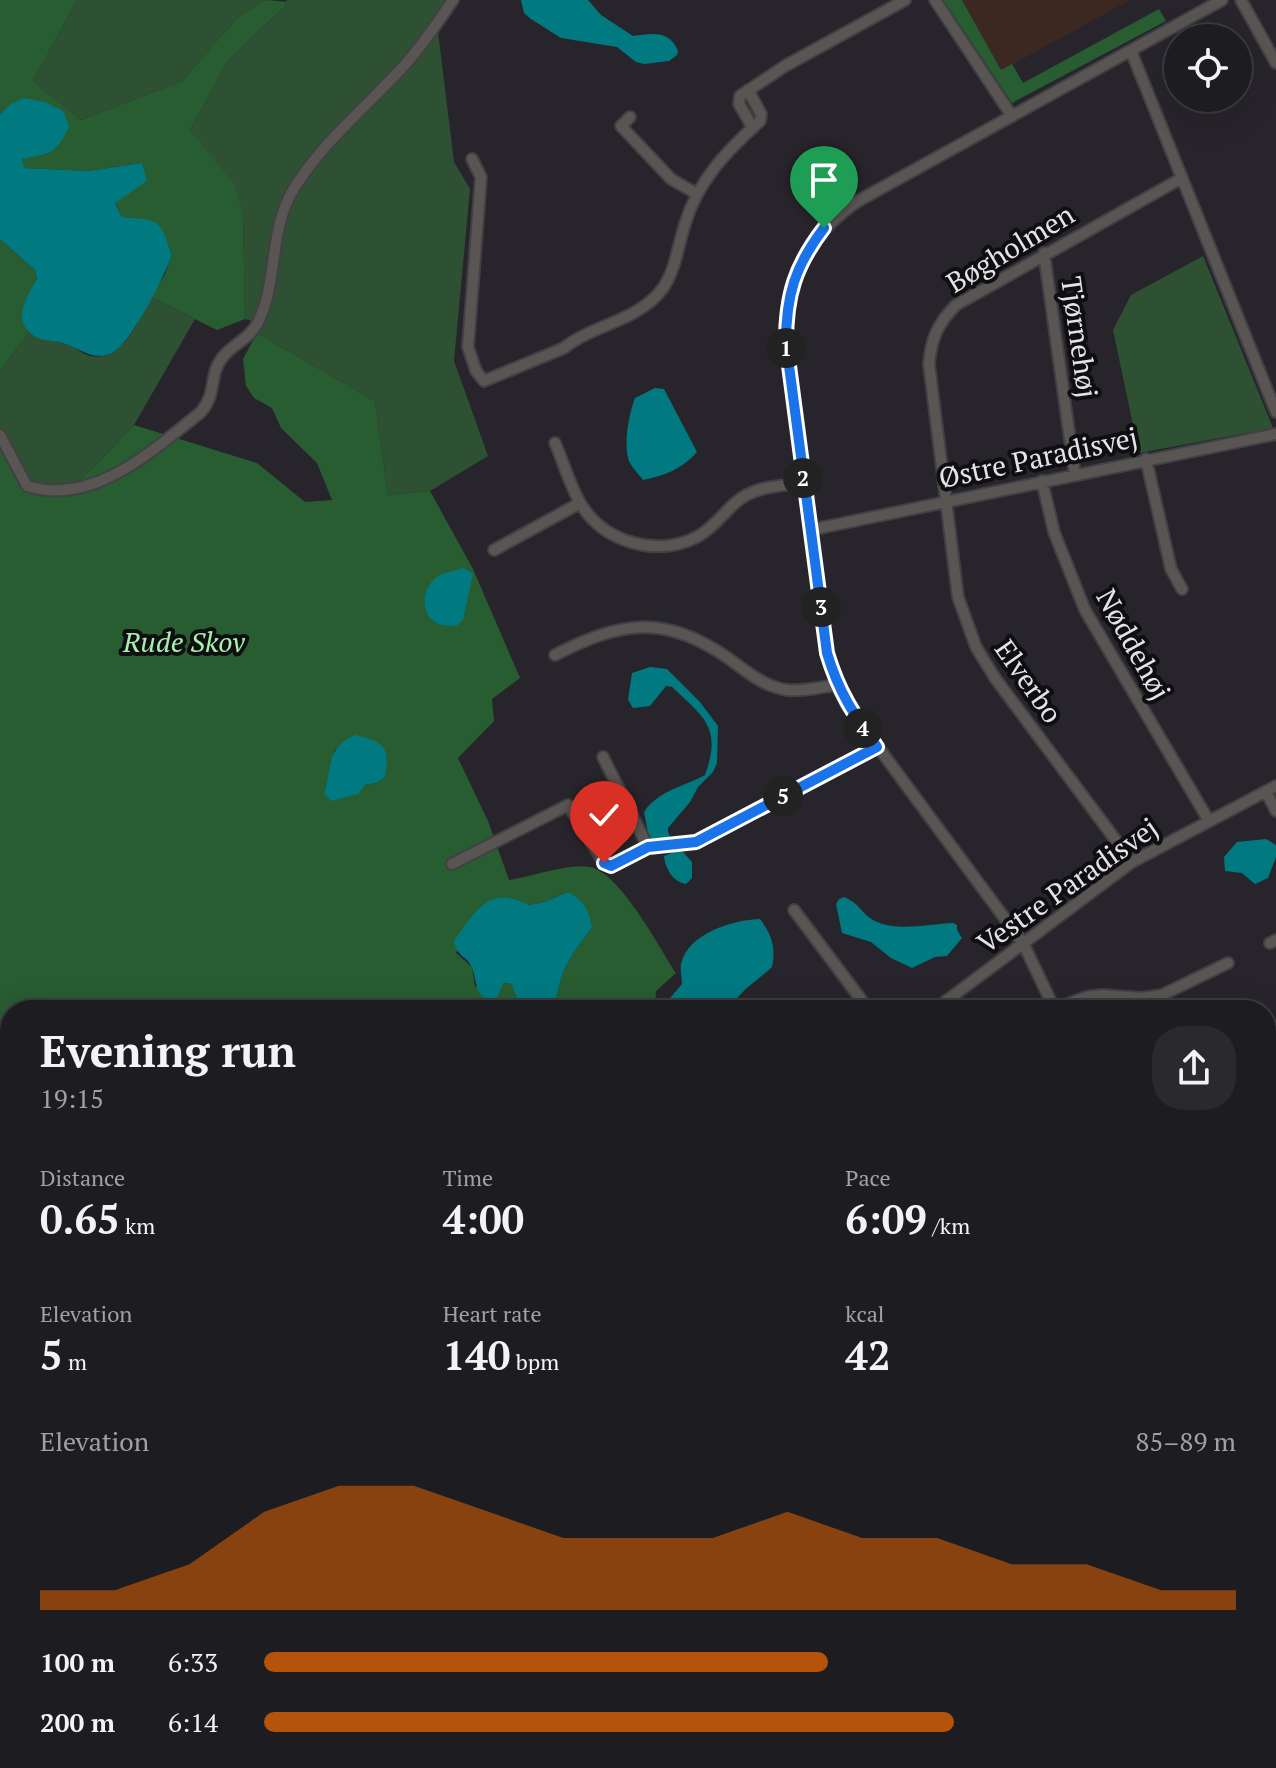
<!DOCTYPE html>
<html lang="en">
<head>
<meta charset="utf-8">
<style>
  :root { --surface:#1d1c20; --page:#2a292d; --text:#f1f3f6; --muted:#a0a1a5; --line:#3b3a3e; --accent:#b45309 }
  body { margin:0; font-family:"PT Serif",serif; background:var(--page); color:var(--text); height:100vh; display:flex; flex-direction:column; font-size:30px; white-space:nowrap }
  * { box-sizing:border-box; margin:0 }
  p { font-size:26px; color:var(--muted) }
  .icon { flex:none; width:44px; height:44px; fill:none; stroke:currentColor; stroke-width:2; stroke-linecap:round; stroke-linejoin:round }
  .map { position:relative; flex:1; overflow:hidden }
  .details { position:absolute; left:0px; top:1000px; width:1276px; height:768px; display:flex; flex-direction:column; background:var(--surface); border-radius:32px 32px 0 0; box-shadow:0 8px 32px #0002,0 0 0 2px var(--line) }
  .details>* { flex:none }
  .buttons { position:absolute; left:1164px; top:24px; display:grid; gap:16px }
  .buttons a { display:grid; place-items:center; width:88px; height:88px; border-radius:50%; background:var(--surface); box-shadow:0 8px 32px #0002,0 0 0 2px var(--line); font-size:40px }
  .pin { position:absolute; display:grid; place-items:center; width:68px; height:68px; color:#fff; margin:-82px -34px; border-radius:50% 50% 50% 0; rotate:-45deg; box-shadow:0 0 8px #0007 }
  .pin .icon { rotate:45deg }
  .km { position:absolute; width:40px; height:40px; margin:-20px; border-radius:50%; background:#222; color:#fff; font-size:22px; line-height:40px; text-align:center }
  .round { display:grid; place-items:center; flex:none; width:84px; height:84px; border-radius:32px; background:var(--page) }
  .overview { display:flex; align-items:center; justify-content:space-between; height:136px; padding:0 40px }
  h1 { font-size:44px; font-weight:700; line-height:60px }
  .stats { display:grid; grid-template-columns:repeat(3,1fr); gap:12px; height:136px; padding:8px 40px }
  .stats div { display:grid; align-content:center }
  .stats b { font-size:40px; font-weight:700 }
  .stats small { font-size:22px; font-weight:400 }
  .stats p { font-size:22px }
  .chart { height:224px; padding:16px 40px }
  .chart p { display:flex; justify-content:space-between }
  .chart svg { width:100%; height:144px; margin-top:8px; fill:var(--accent); opacity:.7 }
  ul { padding:0 40px; list-style:none; font-size:26px }
  li { display:grid; grid-template-columns:128px 96px 1fr; align-items:center; height:60px }
  li i { height:20px; border-radius:10px; background:var(--accent) }
  .map>svg:first-child { display:block }
  .education { fill:#3a2821 }
  .green { fill:#2f5133 }
  .forest { fill:#285c31; fill-rule:evenodd }
  .water { fill:#007980 }
  .lines { fill:none; stroke-linecap:round; stroke-linejoin:round }
  .street-casing { stroke:#414045; stroke-width:14 }
  .street { stroke:#585553; stroke-width:10 }
  .route-casing { stroke:#fff; stroke-width:16 }
  .route { stroke:#1a73e8; stroke-width:10 }
  .labels { text-anchor:middle; dominant-baseline:central; stroke-width:8; stroke-linejoin:round; paint-order:stroke }
  .street-label { font-size:28px; fill:#e4e3e7; stroke:#0f0e11 }
  .park-label { font-size:28px; font-style:italic; fill:#a5f1ad; stroke:#0f0e11 }
</style>
</head>
<body>
<div class="map">
<svg width="1276" height="1768" viewBox="0 0 1276 1768">
  <rect width="100%" height="100%" fill="#27252b"/>
  <path class="education" d="M962,0H1130L1001,71Z"/>
  <path class="green" d="M77,0H266L237,18L182,81L81,120L33,81Z
    M286,0H450L403,60L338,126L281,202L255,322L245,319L243,214L190,130L228,61L288,3Z
    M438,32L454,162L470,189L454,361L488,456L430,491L388,495L375,401L257,333L289,206C325,139 390,90 438,32Z
    M1203,256L1273,428L1139,453L1113,330L1131,295Z
    M151,297L195,319L134,425L77,484L47,497L24,491L0,449V371L29,332C41,340 52,339 65,344C73,346 80,352 87,355C121,366 139,320 151,297Z"/>
  <path class="forest" d="M0,0H77L33,81L81,120L182,81L237,18L266,0L289,2L228,61L190,130L234,184L243,214L245,319L217,330L151,297L165,274L172,255C160,221 158,220 122,217L115,202L146,181L142,163L88,171L23,168L21,159L48,153L9,105L0,115Z
    M943,0H962L1001,70L1012,64L1023,83L1159,9L1166,21L1012,103Z
    M0,239L35,270L37,280C26,296 17,314 29,332L0,371Z
    M257,333L375,401L388,495L430,491L473,569L520,678L492,699L494,721L458,758L488,821L509,880C531,877 569,863 590,867C620,873 659,947 676,973L656,991L655,1010H550C560,994 557,988 563,973C570,956 580,942 592,928L568,892L545,902L527,905C485,881 475,922 456,953L472,967L475,987L503,983L513,984L516,995L510,1010H10V1170L0,1174V449L24,491L48,497L77,484L134,425L257,463L305,502L332,500L317,463L281,428L272,408L254,398L246,386L243,359ZM335,749L376,783L324,793Z
    M1276,1041V1768H0V1340L10,1346V1758H1266V1048Z"/>
  <path class="water" d="M521,0H588L601,15L633,36C652,33 670,30 678,51L677,55L669,61L644,64L636,62L617,47L561,38L531,19L524,13Z
    M23,98L45,102L63,111L69,126C56,155 51,153 22,159L24,168L88,171L142,163L147,181L115,203L122,217C160,220 160,219 172,255C164,277 133,339 115,351C95,364 81,348 62,343C54,340 45,341 38,338C10,325 25,298 37,279L35,270L0,239V115L9,105Z
    M655,388L664,389L697,452C682,469 664,476 643,480C638,473 630,466 628,458C624,440 629,414 635,398Z
    M464,568L473,574L463,620L456,626C447,625 438,626 432,620C419,607 424,584 440,575C447,572 456,570 464,568Z
    M650,667L667,669L700,702L718,726L717,763L713,772L698,787L690,802L668,828V832L672,841L661,842L649,838L644,812C659,790 683,787 705,775C722,728 705,718 672,687L666,686L650,706L633,708L628,700L632,673Z
    M355,735C385,742 390,747 385,777L376,783L365,785L358,794L331,801L324,793C332,766 327,747 355,735Z
    M1266,839L1276,845V857L1268,878L1255,884L1242,873L1225,871L1224,857L1237,842Z
    M676,851L683,852L692,862V878L686,884C673,882 665,868 664,856Z
    M568,892C585,901 589,910 592,928C580,943 570,956 563,973C557,988 560,994 550,1010H510L516,996L512,984L503,983L497,998C474,1002 478,983 472,968C467,955 458,959 454,941C474,913 489,883 528,905L545,902Z
    M844,897C862,905 861,914 875,921C897,932 929,924 953,923L957,925V930L962,938L947,956L935,957L912,968L891,958L871,942L842,933L836,904L839,899Z
    M760,919C772,935 776,948 772,967C756,982 740,990 729,1010H660L682,984C682,978 680,970 681,964C688,933 733,920 760,919Z
    M10,1170V1346L0,1340V1174Z"/>
  <g class="lines">
    <defs>
      <path id="street" d="M935,0L1012,116
        M1241,0L1276,63
        M1131,51L1276,412
        M630,117L621,126L671,179L697,194
        M753,128L739,104L740,96L785,66L905,0
        M472,159L481,177L468,347L476,371L484,381L564,348C595,323 638,322 663,288C676,269 678,245 685,224C698,180 727,151 760,121L761,114L748,90
        M1044,253L1075,475
        M0,435L27,486C93,507 153,450 201,412C217,393 209,377 220,361C229,345 250,340 258,322C279,280 268,228 295,187C323,142 366,107 401,69C421,48 437,23 453,0
        M555,443C564,463 570,487 582,506C606,543 657,557 697,537C712,529 722,515 734,504C753,486 779,486 804,483
        M1146,459L1171,569L1182,589
        M1042,481L1054,532L1085,610L1209,821
        M810,530L1276,434
        M494,550L580,503
        M555,655C621,621 665,614 728,658C746,671 764,687 787,690C803,692 821,687 837,685
        M603,757L648,847
        M1266,791L1276,811
        M1132,862L995,678L976,647L958,597L929,364C931,339 938,323 956,305L1182,178
        M452,864L568,805L604,863L611,866L648,847L696,842L877,747
        M794,910L869,1010
        M1270,943L1276,940
        M1054,1009L1086,997L1102,995L1142,998L1162,995L1228,963
        M934,1010L1132,862L1276,786
        M1055,1010L1023,943L847,705L837,685L827,653L786,343C786,278 805,238 858,201L1222,0"/>
    </defs>
    <use href="#street" class="street-casing"/>
    <use href="#street" class="street"/>
  </g>
  <g class="lines">
    <defs>
      <path id="route" d="M604,863L611,866L648,847L696,842L877,747C853,713 839,693 827,653L786,343C786,295 795,266 824,228"/>
    </defs>
    <use href="#route" class="route-casing"/>
    <use href="#route" class="route"/>
  </g>
  <g class="labels">
    <g class="street-label">
      <text transform="translate(1010 248) rotate(-31)">Bøgholmen</text>
      <text transform="translate(1080 337) rotate(82)">Tjørnehøj</text>
      <text transform="translate(1038 457) rotate(-12)">Østre Paradisvej</text>
      <text transform="translate(1134 644) rotate(61)">Nøddehøj</text>
      <text transform="translate(1029 681) rotate(55)">Elverbo</text>
      <text transform="translate(1067 885) rotate(-35)">Vestre Paradisvej</text>
    </g>
    <g class="park-label">
      <text x="184" y="641">Rude Skov</text>
    </g>
  </g>
</svg>
<div class="buttons">
<a><svg class="icon" aria-label="locate" viewBox="0 0 24 24"><circle cx="12" cy="12" r="6"/><path d="M12 2v4M12 18v4M2 12h4M18 12h4"/></svg></a>
</div>
<div class="pin" style="left:824px;top:228px;background:#1e9e55"><svg class="icon" aria-label="arrive" viewBox="0 0 24 24"><path d="M6 21V4h12l-3 4 3 4H6"/></svg></div>
<div class="pin" style="left:604px;top:863px;background:#d93025"><svg class="icon" aria-label="check" viewBox="0 0 24 24"><path d="M5 12l5 5 9-10"/></svg></div>
<b class="km" style="left:786px;top:348px">1</b>
<b class="km" style="left:803px;top:478px">2</b>
<b class="km" style="left:821px;top:607px">3</b>
<b class="km" style="left:863px;top:728px">4</b>
<b class="km" style="left:783px;top:796px">5</b>
<section class="details">
<div class="overview"><div><h1>Evening run</h1><p>19:15</p></div><a class="round"><svg class="icon" aria-label="share" viewBox="0 0 24 24"><path d="M12 15V3M7 8l5-5 5 5M5 13v7h14v-7"/></svg></a></div>
<div class="stats">
<div><p>Distance</p><b>0.65<small> km</small></b></div>
<div><p>Time</p><b>4:00</b></div>
<div><p>Pace</p><b>6:09<small> /km</small></b></div>
</div>
<div class="stats">
<div><p>Elevation</p><b>5<small> m</small></b></div>
<div><p>Heart rate</p><b>140<small> bpm</small></b></div>
<div><p>kcal</p><b>42</b></div>
</div>
<div class="chart"><p><span>Elevation</span>85–89 m</p>
<svg viewBox="0 0 160 44" preserveAspectRatio="none"><path d="M0 44V38L10 38L20 30L30 14L40 6L50 6L60 14L70 22L80 22L90 22L100 14L110 22L120 22L130 30L140 30L150 38L160 38V44z"/></svg>
</div>
<ul>
<li><b>100 m</b>6:33<i style="width:58%"></i></li>
<li><b>200 m</b>6:14<i style="width:71%"></i></li>
</ul>
</section>
</div>
</body>
</html>
